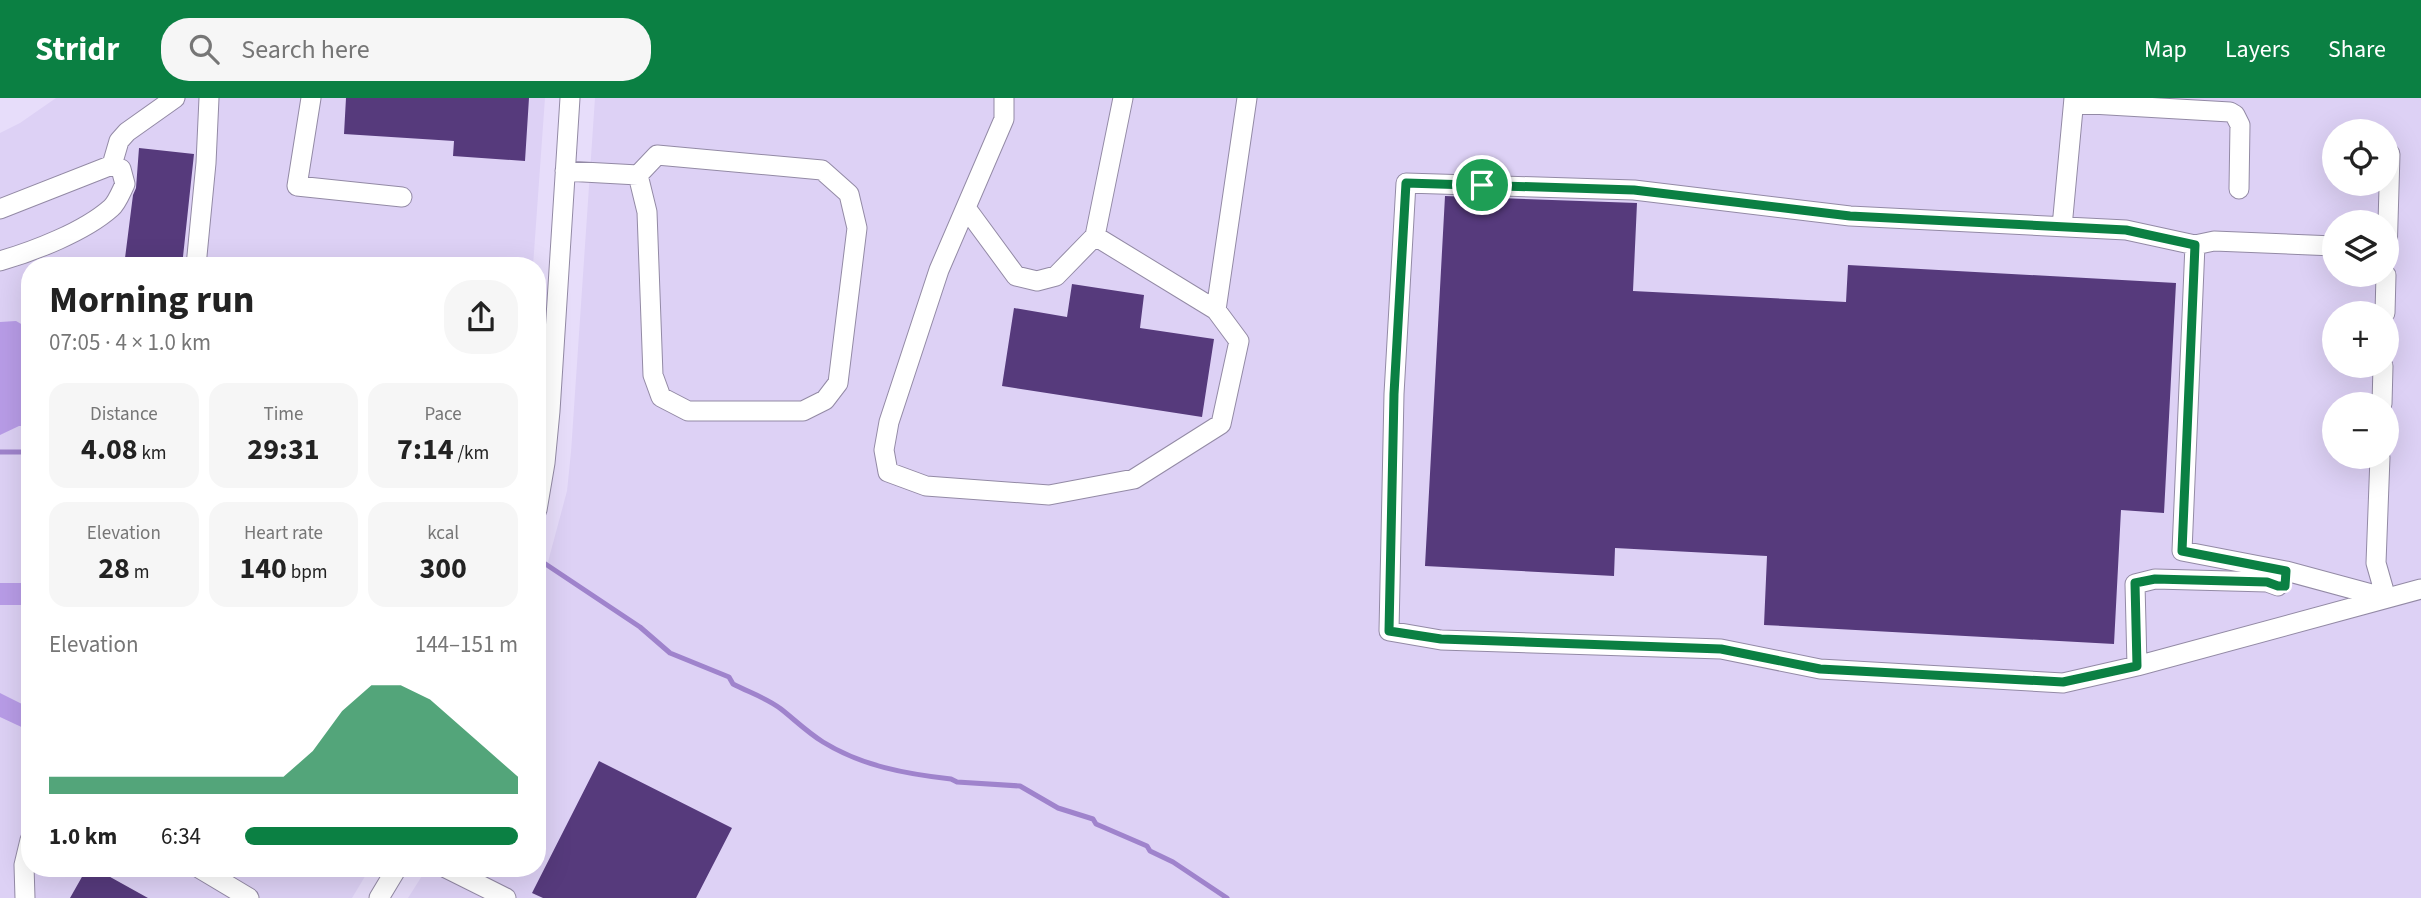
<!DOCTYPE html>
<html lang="en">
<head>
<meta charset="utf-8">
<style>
  :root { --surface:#fff; --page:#f6f6f6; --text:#222; --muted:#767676; --accent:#0b8043 }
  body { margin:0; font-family:"Source Sans 3",sans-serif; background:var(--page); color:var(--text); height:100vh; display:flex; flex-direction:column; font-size:26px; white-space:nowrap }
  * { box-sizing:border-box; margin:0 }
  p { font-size:23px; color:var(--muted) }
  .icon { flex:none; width:38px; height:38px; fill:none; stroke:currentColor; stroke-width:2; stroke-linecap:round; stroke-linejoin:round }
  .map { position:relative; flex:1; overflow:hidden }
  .drawer { position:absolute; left:21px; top:159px; width:525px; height:620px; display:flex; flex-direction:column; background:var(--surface); border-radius:28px; box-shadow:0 7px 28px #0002 }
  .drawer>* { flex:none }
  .controls { position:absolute; left:2322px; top:21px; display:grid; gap:14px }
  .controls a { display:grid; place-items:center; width:77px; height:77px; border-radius:50%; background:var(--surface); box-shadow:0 7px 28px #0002; font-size:35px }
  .pin { position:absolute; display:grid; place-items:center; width:60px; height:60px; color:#fff; margin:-30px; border:4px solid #fff; border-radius:50%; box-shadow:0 2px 7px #0007 }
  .round { display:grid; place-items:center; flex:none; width:74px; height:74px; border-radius:28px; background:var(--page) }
  .overview { display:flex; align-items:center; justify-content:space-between; height:119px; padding:0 28px }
  h1 { font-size:38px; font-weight:700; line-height:52px }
  .stats { display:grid; grid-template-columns:repeat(3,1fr); gap:10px; height:119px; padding:7px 28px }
  .stats div { display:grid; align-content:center; border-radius:18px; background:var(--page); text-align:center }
  .stats b { font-size:30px; font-weight:700 }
  .stats small { font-size:19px; font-weight:400 }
  .stats p { font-size:19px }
  .chart { height:196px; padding:14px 28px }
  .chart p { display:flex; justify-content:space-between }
  .chart svg { width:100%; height:126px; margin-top:7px; fill:var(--accent); opacity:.7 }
  ul { padding:0 28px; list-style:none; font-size:23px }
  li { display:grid; grid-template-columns:112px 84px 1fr; align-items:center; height:52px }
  li i { height:18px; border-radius:9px; background:var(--accent) }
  header { display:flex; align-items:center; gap:42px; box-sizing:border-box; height:98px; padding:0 35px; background:var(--accent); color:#fff }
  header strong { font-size:33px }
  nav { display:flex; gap:38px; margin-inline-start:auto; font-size:24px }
  .search { width:490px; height:63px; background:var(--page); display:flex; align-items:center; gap:18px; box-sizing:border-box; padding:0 24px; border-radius:28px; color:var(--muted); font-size:26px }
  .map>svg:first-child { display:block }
  .built { fill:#ddd1f5; fill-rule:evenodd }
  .forest { fill:#b89ce7 }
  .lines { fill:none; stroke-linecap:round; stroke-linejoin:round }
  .stream { stroke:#9f83cc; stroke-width:5 }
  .building { fill:#563a7c }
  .minor-casing { stroke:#938aa5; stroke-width:21 }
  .minor { stroke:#fff; stroke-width:19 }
  .route-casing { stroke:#fff; stroke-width:14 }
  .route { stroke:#0b8043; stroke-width:9 }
</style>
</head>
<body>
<header>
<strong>Stridr</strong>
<div class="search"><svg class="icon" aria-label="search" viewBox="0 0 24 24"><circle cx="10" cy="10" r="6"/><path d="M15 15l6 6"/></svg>Search here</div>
<nav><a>Map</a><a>Layers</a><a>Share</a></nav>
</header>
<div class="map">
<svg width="2421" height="800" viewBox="0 0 2421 800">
  <rect width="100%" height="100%" fill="#e7ddfa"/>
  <path class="built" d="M56,0H545L533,168H30V770H370L352,800H0V35L20,25Z
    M595,0H2421V800H408L427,770H537V505L567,393L571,354ZM2334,33H2387V86H2334ZM2334,124H2387V177H2334ZM2334,215H2387V268H2334ZM2334,306H2387V359H2334Z"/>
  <path class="forest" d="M16,223L30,231V328H19L0,337V224Z
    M0,485H30V507H0Z
    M0,595L30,610V633L0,619Z"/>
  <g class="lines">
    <path class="stream" d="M0,354H30
      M544,465L640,529L670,555L729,579L733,586C748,594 767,600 781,611C795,622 807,634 823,644C862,668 906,676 951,681L957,684L1020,688L1058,710L1093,721L1096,726L1147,748L1150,753L1173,764L1227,800"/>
  </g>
  <path class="building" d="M346,0H529L525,63L453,58L454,43L344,36Z
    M139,50L194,56L182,168H124L133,97L136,90Z
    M1445,98L1637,105L1633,193L1846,204L1848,167L2176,185L2164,415L2121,412L2114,546L1764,527L1767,458L1615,450L1614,478L1425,468Z
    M1072,186L1144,197L1140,230L1214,241L1202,319L1002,288L1014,210L1067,219Z
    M599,663L732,730L696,800H543L532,795Z
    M87,770H94L148,800H70Z"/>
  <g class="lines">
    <defs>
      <path id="minor" d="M311,0L297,88L402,99
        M1004,0V21L939,172L889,324L884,352L888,374L926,388L1049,397L1134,381L1221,326L1239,243L1216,212
        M2074,5L2230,14L2235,17L2240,27L2239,91
        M112,67L119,43L127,34L175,0
        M565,73L638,77L657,57L822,72L849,96L857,130L838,285L825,302L803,313H688L661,299L653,277L647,114L638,77
        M966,110L1016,178L1037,183L1056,178L1095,138L1123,0
        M0,111L112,67L121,71L125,86C121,94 117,105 111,110C84,134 34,153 0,163
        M2062,129L2074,0
        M1095,138L1216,212L1247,0
        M2195,147L2214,143L2334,148
        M2387,158L2390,56
        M196,168L206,65L209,0
        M2385,215L2386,177
        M2382,306L2383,268
        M2380,359L2376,465L2386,500
        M537,412L545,365L550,313L570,0
        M2386,500L2286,473L2182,453L2195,147L2126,132L1850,118L1634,92L1406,85L1394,296L1389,533L1441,542L1721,551L1820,571L2063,585L2137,568L2421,491
        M2137,568L2135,486L2155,481L2267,484L2278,488
        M199,770L249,800
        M446,770L506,800
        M25,800L24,767L30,742
        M379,800L397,770"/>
    </defs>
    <use href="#minor" class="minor-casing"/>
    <use href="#minor" class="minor"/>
  </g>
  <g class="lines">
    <defs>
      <path id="route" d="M1406,85L1634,92L1850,118L2126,132L2195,147L2182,453L2286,473L2285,488H2278L2267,484L2155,481L2135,485L2137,568L2063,584L1820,571L1721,551L1441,541L1389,533L1394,296Z"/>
    </defs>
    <use href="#route" class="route-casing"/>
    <use href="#route" class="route"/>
  </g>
</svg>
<div class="controls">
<a><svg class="icon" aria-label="locate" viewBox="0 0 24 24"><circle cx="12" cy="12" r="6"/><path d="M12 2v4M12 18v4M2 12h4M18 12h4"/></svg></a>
<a><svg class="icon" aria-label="layers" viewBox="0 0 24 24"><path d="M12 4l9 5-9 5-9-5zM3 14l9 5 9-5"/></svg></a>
<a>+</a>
<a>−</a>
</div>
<div class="pin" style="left:1482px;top:87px;background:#1e9e55"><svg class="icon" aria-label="arrive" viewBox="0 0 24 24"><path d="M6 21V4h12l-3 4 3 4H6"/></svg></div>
<section class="drawer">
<div class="overview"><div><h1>Morning run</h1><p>07:05 · 4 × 1.0 km</p></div><a class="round"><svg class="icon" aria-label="share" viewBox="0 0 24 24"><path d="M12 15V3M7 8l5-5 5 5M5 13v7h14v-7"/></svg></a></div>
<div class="stats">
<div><p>Distance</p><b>4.08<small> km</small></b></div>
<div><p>Time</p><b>29:31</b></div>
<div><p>Pace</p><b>7:14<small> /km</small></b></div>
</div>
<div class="stats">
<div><p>Elevation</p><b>28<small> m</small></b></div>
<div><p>Heart rate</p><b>140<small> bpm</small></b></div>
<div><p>kcal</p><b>300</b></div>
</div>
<div class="chart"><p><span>Elevation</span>144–151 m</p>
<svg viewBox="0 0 160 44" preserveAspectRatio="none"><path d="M0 44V38L10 38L20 38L30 38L40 38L50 38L60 38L70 38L80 38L90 29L100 15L110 6L120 6L130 11L140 20L150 29L160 38V44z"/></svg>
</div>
<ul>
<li><b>1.0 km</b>6:34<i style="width:100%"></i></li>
</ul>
</section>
</div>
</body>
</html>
